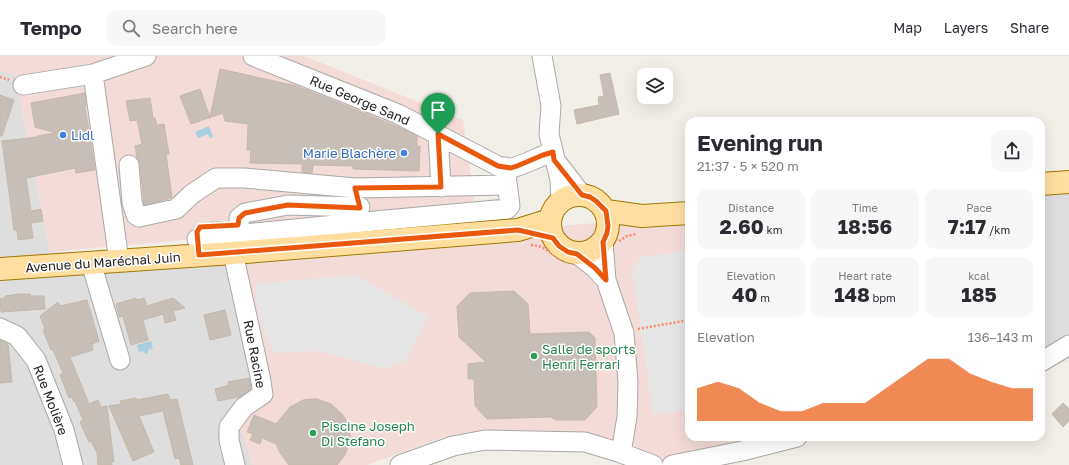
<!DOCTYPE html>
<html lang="en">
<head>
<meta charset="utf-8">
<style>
  :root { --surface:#fff; --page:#f7f7f7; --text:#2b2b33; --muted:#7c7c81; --line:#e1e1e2; --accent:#ea580c }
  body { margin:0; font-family:"Golos Text",sans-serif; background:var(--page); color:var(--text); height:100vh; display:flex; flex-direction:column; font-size:15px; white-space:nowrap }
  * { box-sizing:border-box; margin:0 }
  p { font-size:13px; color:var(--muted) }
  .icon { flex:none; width:22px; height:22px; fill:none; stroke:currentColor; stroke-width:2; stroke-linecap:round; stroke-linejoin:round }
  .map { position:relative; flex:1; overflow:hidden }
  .details { position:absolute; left:685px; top:61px; width:360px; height:324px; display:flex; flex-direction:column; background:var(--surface); border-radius:12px; box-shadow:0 4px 16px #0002 }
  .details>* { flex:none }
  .tools { position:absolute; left:637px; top:12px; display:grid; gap:8px }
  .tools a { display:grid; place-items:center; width:36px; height:36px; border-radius:8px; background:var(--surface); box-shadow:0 4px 16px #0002; font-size:20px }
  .pin { position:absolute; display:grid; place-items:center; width:34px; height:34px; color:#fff; margin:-41px -17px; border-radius:50% 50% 50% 0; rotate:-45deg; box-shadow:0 0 4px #0007 }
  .pin .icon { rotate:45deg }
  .round { display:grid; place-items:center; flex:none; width:42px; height:42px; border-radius:12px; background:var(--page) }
  .head { display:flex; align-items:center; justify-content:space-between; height:68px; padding:0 12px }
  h1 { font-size:22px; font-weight:700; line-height:30px }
  .stats { display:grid; grid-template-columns:repeat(3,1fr); gap:6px; height:68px; padding:4px 12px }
  .stats div { display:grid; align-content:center; border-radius:10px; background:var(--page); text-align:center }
  .stats b { font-size:20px; font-weight:700 }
  .stats small { font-size:11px; font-weight:400 }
  .stats p { font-size:11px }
  .chart { height:112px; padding:8px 12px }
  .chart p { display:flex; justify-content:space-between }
  .chart svg { width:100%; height:72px; margin-top:4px; fill:var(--accent); opacity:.7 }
  header { display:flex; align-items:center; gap:24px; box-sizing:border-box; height:56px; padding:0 20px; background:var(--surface); border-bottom:1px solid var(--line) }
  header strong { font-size:19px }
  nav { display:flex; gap:22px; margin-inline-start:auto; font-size:14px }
  .search { width:280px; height:36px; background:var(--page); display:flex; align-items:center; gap:10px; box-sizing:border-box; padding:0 14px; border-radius:12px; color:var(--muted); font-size:15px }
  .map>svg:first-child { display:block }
  .residential { fill:#dfdede }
  .commercial { fill:#f3dbd7 }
  .parking { fill:#e5e5e5 }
  .water { fill:#a7cfe1 }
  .building { fill:#c7bfb7; stroke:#c5b8a9 }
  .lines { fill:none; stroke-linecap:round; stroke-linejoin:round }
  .minor-casing { stroke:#a8a8a8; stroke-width:21 }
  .major-casing { stroke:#9f7800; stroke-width:24 }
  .path { stroke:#ff886c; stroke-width:2.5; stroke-dasharray:2 2; stroke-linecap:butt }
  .minor { stroke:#fff; stroke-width:19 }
  .major { stroke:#ffdea0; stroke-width:22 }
  .route-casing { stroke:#fff; stroke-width:8 }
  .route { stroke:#ea580c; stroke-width:5 }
  .shop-dot { fill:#3f7fe0; stroke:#fff; stroke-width:1.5 }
  .leisure-dot { fill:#2e9e5b; stroke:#fff; stroke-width:1.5 }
  .labels { text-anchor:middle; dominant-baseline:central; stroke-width:3; stroke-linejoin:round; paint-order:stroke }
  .street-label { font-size:13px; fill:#212121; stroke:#fff }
  .shop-label { font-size:13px; fill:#366cbe; stroke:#fff; text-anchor:start }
  .leisure-label { font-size:13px; fill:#27864d; stroke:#fff; text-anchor:start }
</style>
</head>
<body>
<header>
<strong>Tempo</strong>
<div class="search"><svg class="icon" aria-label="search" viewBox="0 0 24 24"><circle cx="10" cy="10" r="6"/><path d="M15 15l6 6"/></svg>Search here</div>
<nav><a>Map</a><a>Layers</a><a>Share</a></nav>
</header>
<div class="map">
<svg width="1069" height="409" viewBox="0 0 1069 409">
  <rect width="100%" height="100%" fill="#f2efe8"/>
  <path class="residential" d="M0,14L15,19L50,196L243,197L271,328L236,360L253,409H0Z
    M1069,118V303L1041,317V121Z"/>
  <path class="commercial" d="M0,0H304L463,64L476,158L50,196L15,19L0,14Z
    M689,159V381H777L665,406L566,381H443L367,409H253L236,360L271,327L243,197Z"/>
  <path class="parking" d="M687,195L689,196V354L653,358L632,214L641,201Z
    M355,219L428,260L406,305L384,313L319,295L273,297L259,262L255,228Z"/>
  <path class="water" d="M209,70L213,81L210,82L208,78L198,82L195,76Z
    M151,285L153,292L148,294V297L145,298L144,295L139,296L137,289Z"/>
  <path class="building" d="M220,13L297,30L396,70L417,80V90H420L419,115L353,113V110L313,109L312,117L302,116V108L250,107L251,94H247L248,68L225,65L223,57L191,68L180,40L200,33L210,61Z
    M610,17L619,58L577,68L574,54L599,49L598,41L604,40L600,19Z
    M85,37L86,49L85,50L95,114L76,117L75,112L26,122L31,155L41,153L43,165L31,167L33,182L18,184L17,174H14L2,85L37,81V80L56,77L35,71L31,47Z
    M0,39L14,44L2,80H0Z
    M150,42L153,62H155L157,69L164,68L169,98H166L172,142L144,149L140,108L137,102L135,90L142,88L137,64L130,65L126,45Z
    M210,166H222V169L210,171Z
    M514,235L528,248L530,278L589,276L595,282L597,351L585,364H556L551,361L487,363L475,350L474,323H468V308L486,306L459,281L457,250L470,237Z
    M19,238H30V240H44L45,253L1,256L0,243L5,242V240Z
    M136,242L137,244L144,242L147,250L173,242L185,252L173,255L176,264L165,267L163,258L143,264L148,284L131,289L123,260L119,261L116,248Z
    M87,244L99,285L92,288L93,294L70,301L89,348L98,344L101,351L107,350L114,406H111L112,409H98L97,397L91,385L89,386L80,366L83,364L75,345L74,346L72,341L69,342L60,319L63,317L53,294H51L43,274L45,273L40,260L58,246L60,250Z
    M225,254L231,279L210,284L204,259Z
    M0,284L8,288L12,326L0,327Z
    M249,322L251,333L239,341L218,345L215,333L229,329L228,326Z
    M168,338L170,344L177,343L193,409H181L179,402L175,403L163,355L139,360L154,396L133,405L109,350L121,348L120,345L136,342L137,344Z
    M310,343H317L331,348L342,358L346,364L350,378V385L345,399L337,409H289L280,397L276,388L262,382L260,388L250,384L253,378L247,376L254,359L276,368L290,351L303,344Z
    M1063,347L1069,353V365L1063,371L1052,358Z"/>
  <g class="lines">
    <defs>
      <path id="minor" d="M253,0L398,58L498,110C502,111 507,112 511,112C520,111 542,99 553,96
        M542,0L551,50L549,78L560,124L561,145
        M93,18L119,205
        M23,29L93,18L146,0
        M438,78L441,131
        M558,108L582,139
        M129,109L132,146L136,159L139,161L176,153L192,138L216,122H244L355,132L507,129
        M239,178V162L245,157L288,149L360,151
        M197,183C300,172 403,162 507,153L510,150L505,111
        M603,186L606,224L624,277L628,326L627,361L621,397
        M233,197L260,320L263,338L244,351L229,371V384L235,409
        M577,198L595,212L606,224
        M91,207L120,304
        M0,272L17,280L36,304L64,374L73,409
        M1041,306L1069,289
        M400,409L453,390L485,384L585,386L621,397L653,409
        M672,409L742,395L797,381"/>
      <path id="major" d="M1041,128L1069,126
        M550 168a29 29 0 1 1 58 0a29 29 0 1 1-58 0Z
        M606,155L642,160L689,157
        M0,213L233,197L518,174L550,164"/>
    </defs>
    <use href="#minor" class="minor-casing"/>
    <use href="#major" class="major-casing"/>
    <path class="path" d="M0,21L9,24
      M619,185L627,180L636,178
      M531,189C547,190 550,198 563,205
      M638,273L689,264"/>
    <use href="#minor" class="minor"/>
    <use href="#major" class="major"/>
  </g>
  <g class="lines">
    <defs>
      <path id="route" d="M438,78L498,110L511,112L517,110L543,99L553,96L554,104L582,139L590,141L596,145L606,155L608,170L607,177L603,186L606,224L595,212L577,198L568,196L559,190L553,182L518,174L199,199L197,176L200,171L238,169L239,162L245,157L288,149L360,152L355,132L441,131Z"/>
    </defs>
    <use href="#route" class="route-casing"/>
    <use href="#route" class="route"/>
  </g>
  <g class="shop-dot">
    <circle cx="63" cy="79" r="4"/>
    <circle cx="404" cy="97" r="4"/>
  </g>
  <g class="leisure-dot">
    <circle cx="534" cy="300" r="4"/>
    <circle cx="313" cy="377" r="4"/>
  </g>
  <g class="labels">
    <g class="street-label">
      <text transform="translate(360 44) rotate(23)">Rue George Sand</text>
      <text transform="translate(103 206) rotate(-4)">Avenue du Maréchal Juin</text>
      <text transform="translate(255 298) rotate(79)">Rue Racine</text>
      <text transform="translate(51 344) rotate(69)">Rue Molière</text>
    </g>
    <g class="shop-label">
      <text x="71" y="79">Lidl</text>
      <text x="396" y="97" text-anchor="end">Marie Blachère</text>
    </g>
    <g class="leisure-label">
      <text x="542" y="293">Salle de sports<tspan x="542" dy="15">Henri Ferrari</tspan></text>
      <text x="321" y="370">Piscine Joseph<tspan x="321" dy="15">Di Stefano</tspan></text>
    </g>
  </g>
</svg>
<div class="tools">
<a><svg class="icon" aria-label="layers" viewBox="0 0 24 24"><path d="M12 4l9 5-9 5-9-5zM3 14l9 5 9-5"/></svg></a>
</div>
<div class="pin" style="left:438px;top:78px;background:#1e9e55"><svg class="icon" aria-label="arrive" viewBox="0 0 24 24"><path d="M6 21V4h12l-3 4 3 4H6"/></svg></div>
<section class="details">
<div class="head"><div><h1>Evening run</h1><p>21:37 · 5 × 520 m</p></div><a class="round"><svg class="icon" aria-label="share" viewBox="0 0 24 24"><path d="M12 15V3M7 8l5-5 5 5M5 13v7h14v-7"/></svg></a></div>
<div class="stats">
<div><p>Distance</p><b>2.60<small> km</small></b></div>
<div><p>Time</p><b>18:56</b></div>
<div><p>Pace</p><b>7:17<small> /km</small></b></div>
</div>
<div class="stats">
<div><p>Elevation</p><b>40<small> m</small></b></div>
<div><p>Heart rate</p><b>148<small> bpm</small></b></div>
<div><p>kcal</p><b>185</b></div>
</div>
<div class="chart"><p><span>Elevation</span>136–143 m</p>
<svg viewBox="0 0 160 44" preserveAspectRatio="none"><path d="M0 44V24L10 20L20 24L30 33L40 38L50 38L60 33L70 33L80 33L90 24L100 15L110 6L120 6L130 15L140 20L150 24L160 24V44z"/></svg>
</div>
</section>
</div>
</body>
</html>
